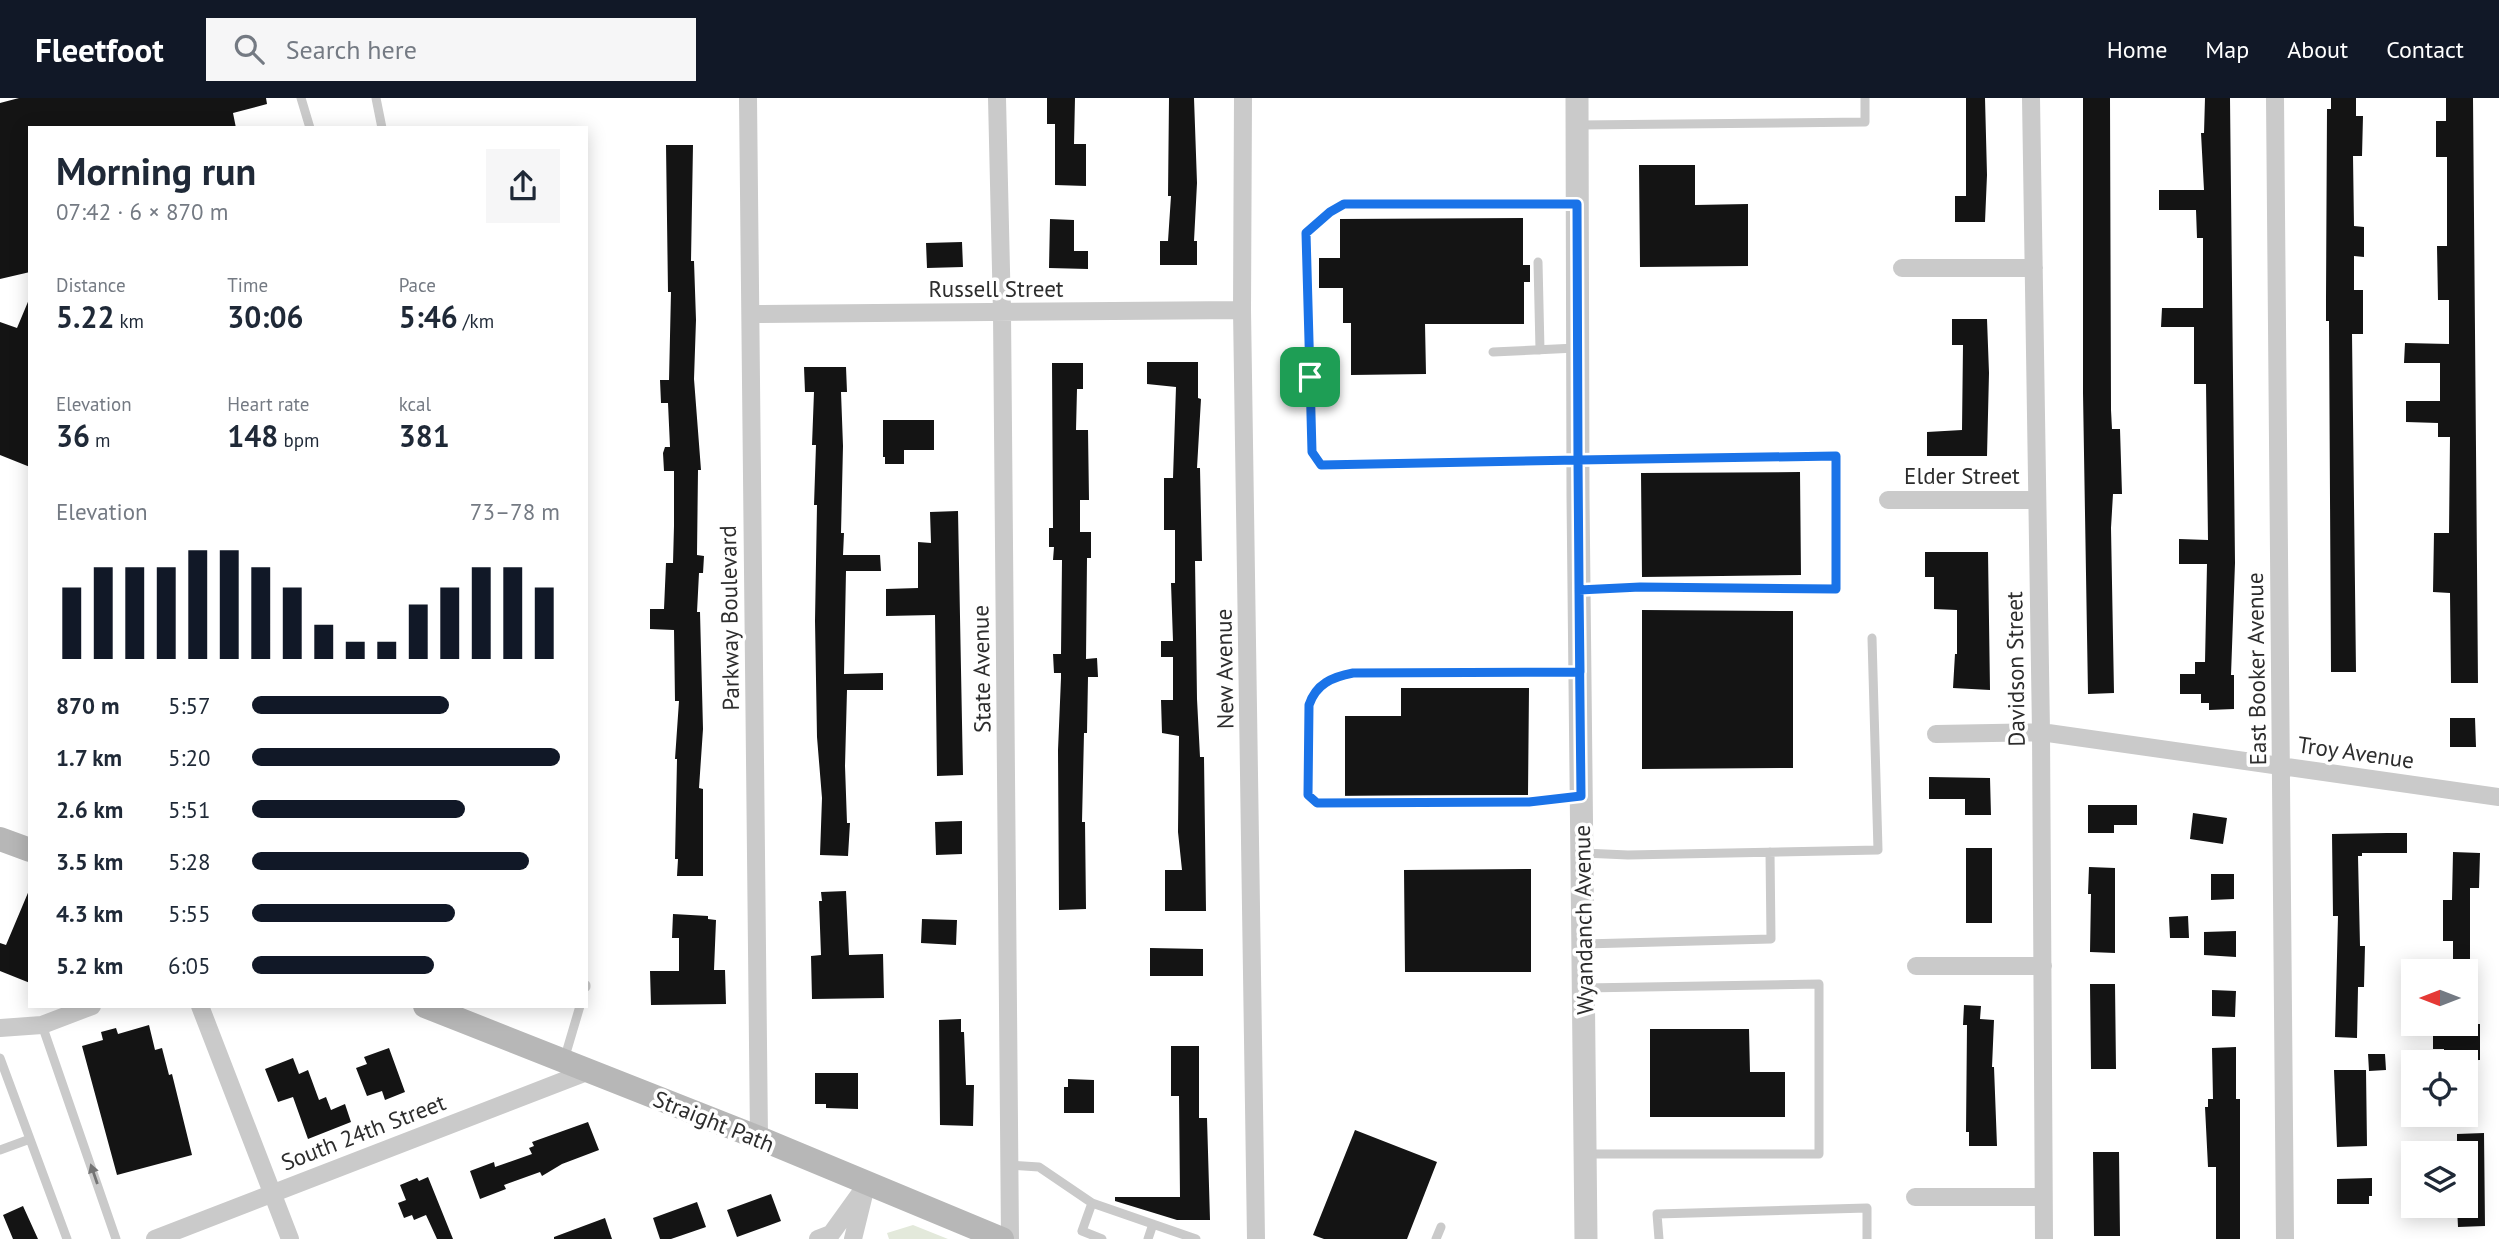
<!DOCTYPE html>
<html lang="en">
<head>
<meta charset="utf-8">
<style>
  :root { --surface:#fff; --page:#f6f6f7; --text:#1f2937; --muted:#747a83; --accent:#111827 }
  body { margin:0; font-family:"PT Sans",sans-serif; background:var(--page); color:var(--text); height:100vh; display:flex; flex-direction:column; font-size:26px; white-space:nowrap }
  * { box-sizing:border-box; margin:0 }
  p { font-size:23px; color:var(--muted) }
  .icon { flex:none; width:38px; height:38px; fill:none; stroke:currentColor; stroke-width:2; stroke-linecap:round; stroke-linejoin:round }
  .map { position:relative; flex:1; overflow:hidden }
  .sheet { position:absolute; left:28px; top:28px; width:560px; height:882px; display:flex; flex-direction:column; background:var(--surface); border-radius:0px; box-shadow:0 4px 18px #0003 }
  .sheet>* { flex:none }
  .needle { width:46px; rotate:270deg }
  .controls { position:absolute; left:2401px; top:861px; display:grid; gap:14px }
  .controls a { display:grid; place-items:center; width:77px; height:77px; border-radius:0px; background:var(--surface); box-shadow:0 4px 18px #0003; font-size:35px }
  .pin { position:absolute; display:grid; place-items:center; width:60px; height:60px; color:#fff; margin:-30px; border-radius:14px; box-shadow:0 4px 10px #0006 }
  .round { display:grid; place-items:center; flex:none; width:74px; height:74px; border-radius:0px; background:var(--page) }
  .headline { display:flex; align-items:center; justify-content:space-between; height:119px; padding:0 28px }
  h1 { font-size:38px; font-weight:700; line-height:52px }
  .metrics { display:grid; grid-template-columns:repeat(3,1fr); gap:10px; height:119px; padding:7px 28px }
  .metrics div { display:grid; align-content:center }
  .metrics b { font-size:30px; font-weight:700 }
  .metrics small { font-size:19px; font-weight:400 }
  .metrics p { font-size:19px }
  .chart { height:196px; padding:14px 28px }
  .chart p { display:flex; justify-content:space-between }
  .chart svg { width:100%; height:126px; margin-top:7px; stroke:var(--accent); stroke-width:6 }
  ul { padding:0 28px; list-style:none; font-size:23px }
  li { display:grid; grid-template-columns:112px 84px 1fr; align-items:center; height:52px }
  li i { height:18px; border-radius:9px; background:var(--accent) }
  header { display:flex; align-items:center; gap:42px; box-sizing:border-box; height:98px; padding:0 35px; background:var(--accent); color:#fff }
  header strong { font-size:33px }
  nav { display:flex; gap:38px; margin-inline-start:auto; font-size:24px }
  .search { width:490px; height:63px; background:var(--page); display:flex; align-items:center; gap:18px; box-sizing:border-box; padding:0 24px; border-radius:0px; color:var(--muted); font-size:26px }
  .map>svg:first-child { display:block }
  .green { fill:#e3e9db }
  .building { fill:#141414 }
  .lines { fill:none; stroke-linecap:round; stroke-linejoin:round }
  .service { stroke:#cacaca; stroke-width:9 }
  .minor { stroke:#cacaca; stroke-width:18 }
  .tertiary { stroke:#cacaca; stroke-width:23 }
  .secondary { stroke:#b7b7b7; stroke-width:24 }
  .oneway { fill:#747474 }
  .route-casing { stroke:#fff; stroke-width:14 }
  .route { stroke:#1a73e8; stroke-width:9 }
  .labels { text-anchor:middle; dominant-baseline:central; stroke-width:7; stroke-linejoin:round; paint-order:stroke }
  .street-label { font-size:23px; fill:#2d2d2d; stroke:#fff }
</style>
</head>
<body>
<header>
<strong>Fleetfoot</strong>
<div class="search"><svg class="icon" aria-label="search" viewBox="0 0 24 24"><circle cx="10" cy="10" r="6"/><path d="M15 15l6 6"/></svg>Search here</div>
<nav><a>Home</a><a>Map</a><a>About</a><a>Contact</a></nav>
</header>
<div class="map">
<svg width="2499" height="1141" viewBox="0 0 2499 1141">
  <rect width="100%" height="100%" fill="#fff"/>
  <path class="green" d="M913,1127L948,1141H889L887,1135Z"/>
  <path class="building" d="M19,0H266L267,6L233,15L236,30H30V174L0,181V5Z
    M1047,0H1075L1074,46H1086V88L1055,87V26H1047Z
    M1169,0H1194L1197,85L1194,143H1197V167H1160V143H1168L1171,98H1168Z
    M1966,0H1985L1987,77L1985,124H1955V98H1966Z
    M2083,0H2110L2111,312L2112,331H2120L2122,396H2113L2111,430L2114,595L2088,596L2083,295Z
    M2205,0H2230L2235,465L2231,577H2234V611L2209,612V605H2201V596H2180V576H2195V564H2205L2207,466H2179V441L2208,442L2206,286H2194V229H2161L2162,210H2203V140H2197L2196,112H2159V92H2204L2201,35H2204Z
    M2331,0H2356V18H2363L2362,58H2353L2354,128L2364,129V159L2354,158V192H2363V236H2352L2356,574H2331L2329,223H2326V202L2327,11H2331Z
    M2446,0H2473L2478,585H2451L2450,495L2433,494L2434,435H2449L2450,339H2438V325L2406,324V303H2440V265H2404L2405,245L2449,246V202H2438L2437,148H2447V59H2436V23H2446Z
    M666,47H693L691,163H694L696,222L694,281L701,372H698L697,457L704,458L703,475H699L697,514H700L703,631L699,690L703,691V778H677L678,761H675L677,661H675L679,603H675L674,532L650,531V511H664L666,465H673L674,428V373H664L663,355L665,349H670L668,305H661L660,282H669L671,194H668Z
    M1639,67H1695V107L1748,106V168L1640,169Z
    M1523,120V167H1530V184H1524V226H1425L1426,276L1351,277V225H1343V190H1319V160H1340V121Z
    M1050,121L1074,122V153H1088V171L1049,170Z
    M962,144L963,169L927,170L926,145Z
    M30,199V369L0,357V224L17,230Z
    M1952,221H1987L1989,275L1987,358H1927V334L1962,332L1963,247H1952Z
    M1147,264H1198V300L1201,301L1197,370H1200L1202,463H1195L1197,601L1200,659H1204L1206,813H1165V772H1182L1178,734L1179,638L1162,635L1161,602H1173V559H1161V543H1173L1171,485H1175V432H1164V380H1173L1176,289L1147,286Z
    M1052,265H1083V291H1077L1076,332H1088L1089,402H1080V434H1091V460H1087L1086,561L1097,560L1098,579H1088L1087,635H1084L1082,724H1085L1086,811L1059,812L1058,652L1061,580V575H1054L1053,556H1061L1062,462H1053L1054,449H1049V430H1053Z
    M804,269H846L847,294H841L843,348L841,435H844L843,457H880L881,473H846L844,576L883,575V592H847L845,668L847,725H850L848,758L820,757L822,700L817,639L815,523L817,407H814L816,347H812L814,294H805Z
    M883,322H934V352H904V366H885V359H883Z
    M1800,374L1801,477L1642,479L1641,375Z
    M958,413L963,677L937,678L935,517L886,518V491L918,490V444L931,445L930,414Z
    M1925,454H1988L1990,592L1953,590L1955,556H1957V512L1934,511V479H1925Z
    M1642,512L1793,513V670L1642,671Z
    M1401,590H1529L1528,697L1345,698V618H1401Z
    M2450,620H2475L2476,649H2450Z
    M1929,679L1990,680L1991,717H1965V701H1929Z
    M2088,707H2137V727H2114V735H2088Z
    M2193,715L2227,720L2223,746L2190,741Z
    M962,723V756L936,757L935,724Z
    M2387,735H2407V755H2362V758H2358L2360,848H2365L2364,889H2358L2357,940L2335,939L2338,818H2333L2332,736Z
    M1966,750H1992V825H1966Z
    M2453,754L2480,755L2479,790H2470V873H2453V843H2443V802H2452Z
    M2089,769L2115,770V855L2090,854L2091,796H2088Z
    M1531,771V874H1405L1404,772Z
    M2211,776H2234V801L2211,802Z
    M30,790V885L0,873V845L6,847Z
    M846,793L849,857L883,856L884,900L812,901L811,858L821,857L819,803H822L821,794Z
    M673,816L708,818V821L716,822L714,872H725L726,906L651,907L650,873H679V840H672Z
    M2188,818L2189,840H2170L2169,819Z
    M922,821L957,822L956,847L921,845Z
    M2236,833V859L2204,857V834Z
    M1150,850L1203,851V878H1150Z
    M2090,886H2115L2116,971H2091Z
    M2212,892L2236,893L2235,919L2212,918Z
    M1964,907L1981,908L1980,921L1994,922L1992,969H1994L1997,1048H1969V1034H1966L1967,927H1963Z
    M961,921V934H964L966,987H974L973,1028L940,1027L939,922Z
    M2433,926H2480V962L2444,963V951H2433Z
    M149,927L155,952L162,950L169,977L172,976L192,1057L117,1077L82,948L103,942L101,934L116,930L118,936Z
    M1650,931H1749L1750,974H1785V1019H1650Z
    M1171,948H1199V1020H1207L1210,1122H1177L1115,1103V1099H1180L1179,998H1171Z
    M2236,949V1001H2240V1141H2216V1069H2208L2205,1009H2208V1001H2213L2212,950Z
    M389,950L405,994L385,1002L382,993L367,998L356,970L367,966L364,959Z
    M2368,956H2385L2386,972L2369,973Z
    M293,960L299,976L308,972L319,1002L326,999L331,1012L345,1006L351,1024L308,1041L293,999L278,1004L265,971Z
    M2334,972H2366L2367,1048L2337,1049Z
    M815,975H858V1011L826,1010V1006H815Z
    M1068,981L1094,982V1015H1064V989H1068Z
    M588,1024L599,1052L562,1066L542,1078L540,1074L504,1087L506,1091L480,1101L470,1073L494,1064L495,1069L532,1056L529,1050L534,1048L532,1044Z
    M1355,1032L1437,1064L1407,1141H1324L1313,1137Z
    M2484,1035L2485,1128L2458,1129L2457,1108H2466V1055H2457V1036Z
    M2093,1054H2119L2120,1138H2094Z
    M428,1079L453,1141H437L426,1117L414,1122L412,1117L404,1120L398,1105L406,1102L400,1087L417,1080L419,1083Z
    M2372,1080V1098H2369V1106H2337V1081Z
    M771,1096L781,1123L737,1139L727,1112Z
    M697,1104L706,1129L671,1141H660L653,1120Z
    M23,1108L38,1141H13L3,1117Z
    M605,1120L612,1141H554V1139Z"/>
  <g class="lines">
    <path class="service" d="M301,0L310,30
      M376,0L382,30
      M1579,27L1865,24V0
      M1575,106H1344L1330,114L1306,135L1313,354L1321,367L1836,358V490L1640,489L1581,492
      M1538,164L1540,252
      M1493,254L1576,250
      M1580,698L1529,704L1317,705L1308,697L1309,607C1316,586 1332,579 1353,575L1580,574
      M1583,755L1628,757L1878,752L1872,540
      M1584,846L1771,841L1770,754
      M586,887V889
      M1584,890L1819,886V1056H1587
      M42,927L116,1141
      M0,960L67,1141
      M564,962L580,908
      M0,1052L30,1041
      M1010,1067L1039,1069L1092,1105
      M1102,1141L1082,1133L1092,1105L1196,1141
      M1148,1141L1153,1126
      M1436,1141L1441,1129
      M1659,1141L1657,1116L1867,1110V1141"/>
    <path class="minor" d="M748,0L759,1040
      M997,0L1002,215L1010,1141
      M1243,0L1242,212L1256,1141
      M2031,0L2041,634L2044,1141
      M2275,0L2285,1141
      M1902,170H2034
      M751,216L1242,212
      M1888,402H2036
      M1936,636L2041,634L2499,699
      M1916,868H2043
      M200,908L290,1141
      M0,930L42,927L92,908
      M1915,1099H2043
      M155,1141L589,973
      M818,1141L831,1136L867,1086
      M853,1141L864,1096"/>
    <path class="tertiary" d="M1577,0L1578,398L1586,1141"/>
    <path class="secondary" d="M0,741L30,752
      M425,908L759,1040L1002,1141"/>
  </g>
  <defs><path id="oneway-solid" d="M-6-.8H1V-3.2L6.5 0L1 3.2V.8H-6Z" transform="scale(1.75)"/></defs>
  <use class="oneway" href="#oneway-solid" transform="translate(94 1076) rotate(-109)"/>
  <g class="lines">
    <defs>
      <path id="route" d="M1310,279L1312,354L1321,367L1578,362C1578,474 1580,586 1581,698L1529,704L1317,705L1308,697L1309,607C1316,586 1332,579 1353,575L1580,574L1579,492L1640,489L1836,491V358L1578,362L1577,106H1344L1330,114L1306,135L1310,279"/>
    </defs>
    <use href="#route" class="route-casing"/>
    <use href="#route" class="route"/>
  </g>
  <g class="labels">
    <g class="street-label">
      <text x="996" y="190">Russell Street</text>
      <text x="1962" y="377">Elder Street</text>
      <text transform="translate(729 520) rotate(-91)">Parkway Boulevard</text>
      <text transform="translate(981 571) rotate(-91)">State Avenue</text>
      <text transform="translate(1224 571) rotate(-91)">New Avenue</text>
      <text transform="translate(2015 571) rotate(-91)">Davidson Street</text>
      <text transform="translate(2256 571) rotate(-91)">East Booker Avenue</text>
      <text transform="translate(2356 654) rotate(8)">Troy Avenue</text>
      <text transform="translate(1583 822) rotate(-91)">Wyandanch Avenue</text>
      <text transform="translate(714 1023) rotate(22)">Straight Path</text>
      <text transform="translate(363 1034) rotate(-21)">South 24th Street</text>
    </g>
  </g>
</svg>
<div class="controls">
<a><svg class="needle" viewBox="-14 -14 28 28"><path d="M0-13l5 13h-10z" fill="#e53935"/><path d="M0 13l5-13h-10z" fill="#747a83"/></svg></a>
<a><svg class="icon" aria-label="locate" viewBox="0 0 24 24"><circle cx="12" cy="12" r="6"/><path d="M12 2v4M12 18v4M2 12h4M18 12h4"/></svg></a>
<a><svg class="icon" aria-label="layers" viewBox="0 0 24 24"><path d="M12 4l9 5-9 5-9-5zM3 14l9 5 9-5"/></svg></a>
</div>
<div class="pin" style="left:1310px;top:279px;background:#1e9e55"><svg class="icon" aria-label="arrive" viewBox="0 0 24 24"><path d="M6 21V4h12l-3 4 3 4H6"/></svg></div>
<section class="sheet">
<div class="headline"><div><h1>Morning run</h1><p>07:42 · 6 × 870 m</p></div><a class="round"><svg class="icon" aria-label="share" viewBox="0 0 24 24"><path d="M12 15V3M7 8l5-5 5 5M5 13v7h14v-7"/></svg></a></div>
<div class="metrics">
<div><p>Distance</p><b>5.22<small> km</small></b></div>
<div><p>Time</p><b>30:06</b></div>
<div><p>Pace</p><b>5:46<small> /km</small></b></div>
</div>
<div class="metrics">
<div><p>Elevation</p><b>36<small> m</small></b></div>
<div><p>Heart rate</p><b>148<small> bpm</small></b></div>
<div><p>kcal</p><b>381</b></div>
</div>
<div class="chart"><p><span>Elevation</span>73–78 m</p>
<svg viewBox="0 0 160 44" preserveAspectRatio="none"><path d="M5 44V19M15 44V12M25 44V12M35 44V12M45 44V6M55 44V6M65 44V12M75 44V19M85 44V32M95 44V38M105 44V38M115 44V25M125 44V19M135 44V12M145 44V12M155 44V19"/></svg>
</div>
<ul>
<li><b>870 m</b>5:57<i style="width:64%"></i></li>
<li><b>1.7 km</b>5:20<i style="width:100%"></i></li>
<li><b>2.6 km</b>5:51<i style="width:69%"></i></li>
<li><b>3.5 km</b>5:28<i style="width:90%"></i></li>
<li><b>4.3 km</b>5:55<i style="width:66%"></i></li>
<li><b>5.2 km</b>6:05<i style="width:59%"></i></li>
</ul>
</section>
</div>
</body>
</html>
